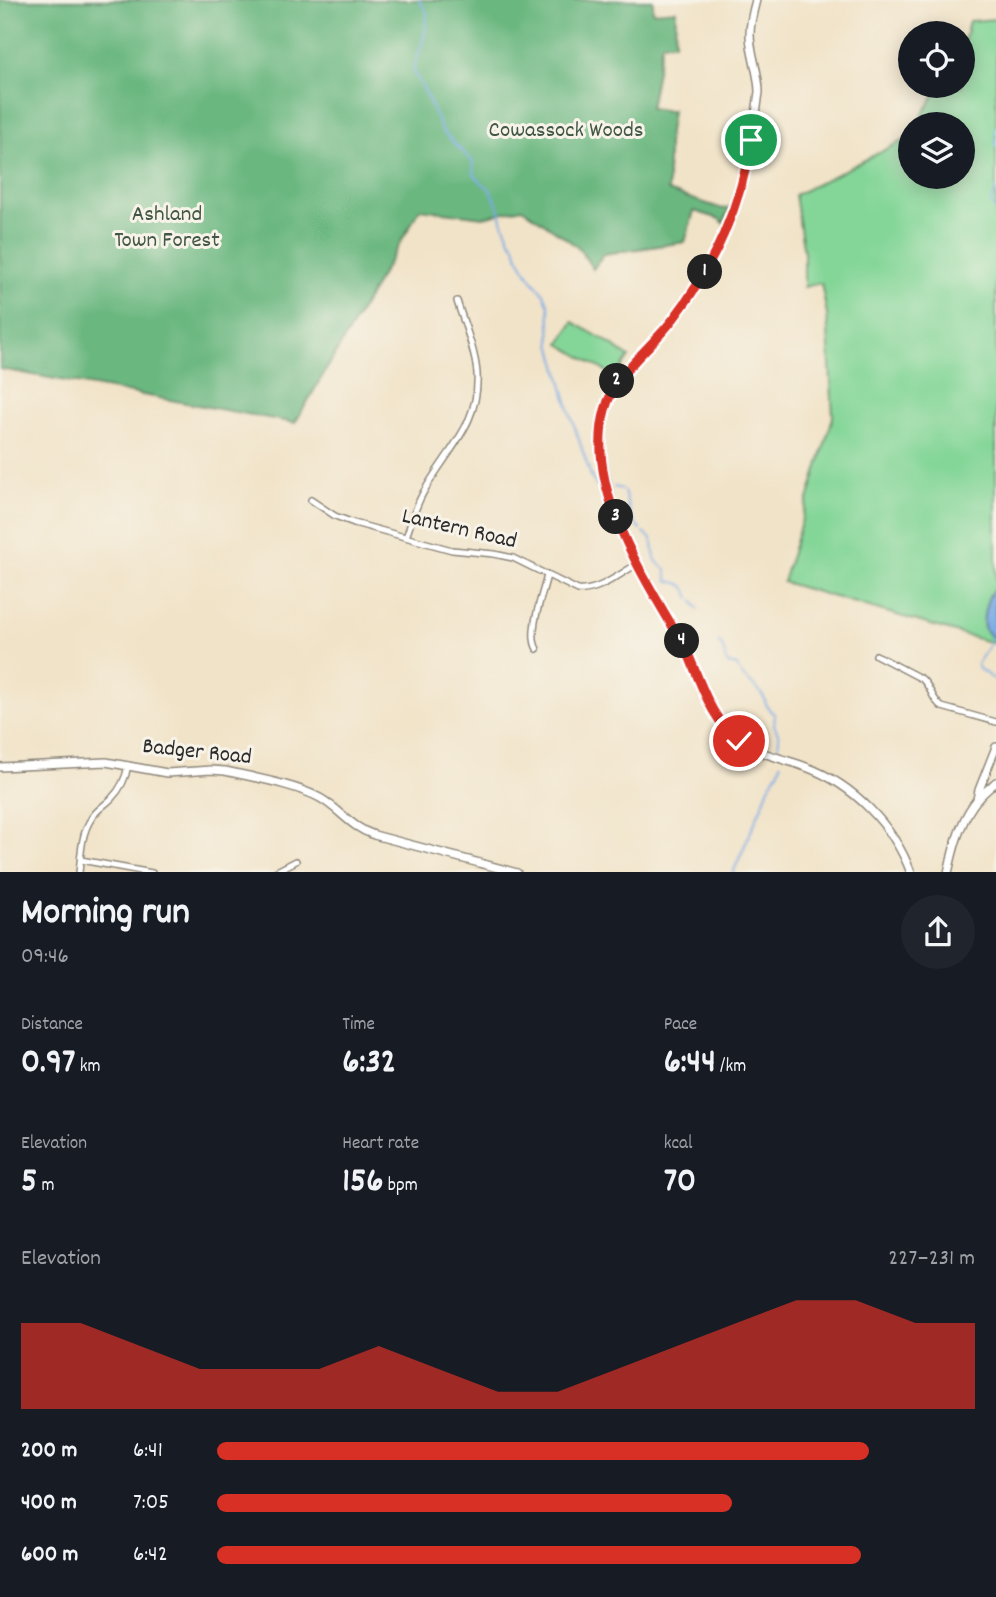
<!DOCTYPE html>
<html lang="en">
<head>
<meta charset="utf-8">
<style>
  :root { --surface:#171b24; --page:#20242c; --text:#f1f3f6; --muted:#9ea1a6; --accent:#d93025 }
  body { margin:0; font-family:Dekko,sans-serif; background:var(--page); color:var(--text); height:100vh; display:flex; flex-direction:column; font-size:26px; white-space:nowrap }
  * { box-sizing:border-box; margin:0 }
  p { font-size:23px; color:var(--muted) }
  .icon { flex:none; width:38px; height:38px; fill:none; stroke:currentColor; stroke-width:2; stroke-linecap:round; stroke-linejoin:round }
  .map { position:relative; height:872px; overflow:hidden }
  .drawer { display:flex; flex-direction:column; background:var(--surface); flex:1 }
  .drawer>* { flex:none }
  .controls { position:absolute; left:898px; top:21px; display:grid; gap:14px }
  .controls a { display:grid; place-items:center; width:77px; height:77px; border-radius:50%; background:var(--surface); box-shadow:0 4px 18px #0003; font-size:35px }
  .pin { position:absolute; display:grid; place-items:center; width:60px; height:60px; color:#fff; margin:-30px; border:4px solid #fff; border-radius:50%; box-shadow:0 2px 7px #0007 }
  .km { position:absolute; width:35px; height:35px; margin:-18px; border-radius:50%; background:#222; color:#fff; font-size:19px; line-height:35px; text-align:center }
  .round { display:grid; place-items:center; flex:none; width:74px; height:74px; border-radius:37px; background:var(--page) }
  .head { display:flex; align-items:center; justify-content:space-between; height:119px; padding:0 21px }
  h1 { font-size:38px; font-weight:700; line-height:52px }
  .metrics { display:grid; grid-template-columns:repeat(3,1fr); gap:10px; height:119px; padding:7px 21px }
  .metrics div { display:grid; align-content:center }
  .metrics b { font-size:35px; font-weight:700 }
  .metrics small { font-size:19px; font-weight:400 }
  .metrics p { font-size:19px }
  .chart { height:196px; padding:14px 21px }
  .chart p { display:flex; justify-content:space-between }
  .chart svg { width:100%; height:126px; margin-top:7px; fill:var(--accent); opacity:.7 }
  ul { padding:0 21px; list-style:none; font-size:23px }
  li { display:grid; grid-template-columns:112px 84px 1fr; align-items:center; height:52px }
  li i { height:18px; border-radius:9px; background:var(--accent) }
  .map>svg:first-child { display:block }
  .green { fill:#84d698; stroke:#588062; stroke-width:2 }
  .forest { fill:#6bb780; stroke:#4b7156; stroke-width:2 }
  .water { fill:#7aaae4; stroke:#526a88; stroke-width:2 }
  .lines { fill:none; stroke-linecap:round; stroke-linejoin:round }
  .stream { stroke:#7aaae4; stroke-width:2 }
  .minor-casing { stroke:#8e877a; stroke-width:8 }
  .tertiary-casing { stroke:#8e877a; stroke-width:10 }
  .minor { stroke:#fff; stroke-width:5 }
  .tertiary { stroke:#fff; stroke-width:7 }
  .route-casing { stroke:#fff; stroke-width:14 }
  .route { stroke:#d93025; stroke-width:9 }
  .labels { text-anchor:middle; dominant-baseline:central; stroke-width:6; stroke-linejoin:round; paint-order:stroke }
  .park-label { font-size:23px; fill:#415646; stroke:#f7f3e8 }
  .street-label { font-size:23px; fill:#2b2b2b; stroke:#f7f3e8 }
</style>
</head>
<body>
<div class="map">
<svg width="996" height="873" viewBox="0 0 996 873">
  <rect width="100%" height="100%" fill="#f7f3e8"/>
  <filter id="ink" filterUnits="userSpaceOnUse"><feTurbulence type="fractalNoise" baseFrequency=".0143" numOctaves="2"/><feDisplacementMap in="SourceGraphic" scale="14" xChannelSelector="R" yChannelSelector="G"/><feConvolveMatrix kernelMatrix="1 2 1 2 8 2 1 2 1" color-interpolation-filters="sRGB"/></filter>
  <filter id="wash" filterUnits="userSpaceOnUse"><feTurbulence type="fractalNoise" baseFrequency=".00686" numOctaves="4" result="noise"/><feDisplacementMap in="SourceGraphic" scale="28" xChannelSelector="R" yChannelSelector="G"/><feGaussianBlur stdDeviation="1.57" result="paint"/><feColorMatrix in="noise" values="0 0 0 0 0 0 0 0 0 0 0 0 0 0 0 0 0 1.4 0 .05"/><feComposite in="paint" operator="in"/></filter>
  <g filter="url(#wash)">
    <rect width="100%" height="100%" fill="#f1e3c8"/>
    <path class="green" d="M996,19V644L783,582L833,417L827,314L821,283L804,287V253L795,195L910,137V177H962V124H917L940,86H962L963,46L969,21Z
      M573,322L606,341L629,357L615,377L560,344Z"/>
    <path class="forest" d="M0,0H653V12L676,10L675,43H662L650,108L669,111L672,110L668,139V191L723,209L729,207L724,224L720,219L694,211L685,242L604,254L593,269L578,247L522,208L483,217L420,209L295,423L0,369Z"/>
    <path class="water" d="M995,588L996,635L991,637C988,634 985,631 984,627C982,617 987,595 995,588Z"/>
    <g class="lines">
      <path class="stream" d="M419,0L427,13L425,34L413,71L424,90L442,131L473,162L474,174L482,183L489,188L500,210L502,220L510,240L515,246L518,257L530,277L544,294L549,306L551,344L570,413L592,479L598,487L603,488
        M996,126V135
        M996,138V147
        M996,189L991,203L996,211
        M614,487L622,489
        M624,492C629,506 629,519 640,529
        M644,533C663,545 644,557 666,569L668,581C682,584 685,583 690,598
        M995,588L996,585
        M693,601L698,609
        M991,637L988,647L977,664L979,669L996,681
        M718,642L722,646L728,664L737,666C742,681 756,684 763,696C768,707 764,705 775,715L774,725L779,736L778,751
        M733,873L760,810C765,800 765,798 768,789C772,779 780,773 781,763"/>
    </g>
  </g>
  <g filter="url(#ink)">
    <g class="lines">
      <defs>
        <path id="minor" d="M311,500L335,516L354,523L452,550L494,554L513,558L578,590C598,592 619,574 636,565
          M406,537C412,521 416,503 426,488C449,448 480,423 477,373C475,349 464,324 457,301
          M537,649C527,633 543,594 547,575
          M876,655L922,679C931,687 932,700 942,707L996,722
          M81,860L152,873
          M79,873C81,855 81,834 91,819C96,810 104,806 111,799C120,790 126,778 128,765
          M273,873L296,861"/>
        <path id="tertiary" d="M756,0C753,11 750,23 750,34C750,54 759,72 759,92C753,142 742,193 722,240C711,264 696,287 681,309C652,350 610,369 602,424C600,444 602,463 607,482C613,510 622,537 635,562C651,591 670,619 685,649C700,677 707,715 733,737C753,753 782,758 806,767C853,784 894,826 911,873
          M0,767L106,762L167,773L211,770L225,771C252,777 297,785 320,798C341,810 349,826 374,835L517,873
          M977,799L979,790L996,747
          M948,873C953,850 959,825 973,805C979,796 988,789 996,782"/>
      </defs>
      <use href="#minor" class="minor-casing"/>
      <use href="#tertiary" class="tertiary-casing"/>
      <use href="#minor" class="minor"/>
      <use href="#tertiary" class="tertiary"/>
    </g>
  </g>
  <g class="lines" filter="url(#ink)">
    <defs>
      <path id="route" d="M739,741C712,721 702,686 689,656C683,643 675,631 668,619C634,561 586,480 605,410C616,370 650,350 674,318C713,268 742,203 751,140"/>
    </defs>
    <use href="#route" class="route-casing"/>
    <use href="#route" class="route"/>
  </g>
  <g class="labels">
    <g class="park-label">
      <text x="566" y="131">Cowassock Woods</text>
      <text x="167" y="215">Ashland<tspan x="167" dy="26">Town Forest</tspan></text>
    </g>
    <g class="street-label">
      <text transform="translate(459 530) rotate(13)">Lantern Road</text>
      <text transform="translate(197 753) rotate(6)">Badger Road</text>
    </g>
  </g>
</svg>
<div class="controls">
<a><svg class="icon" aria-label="locate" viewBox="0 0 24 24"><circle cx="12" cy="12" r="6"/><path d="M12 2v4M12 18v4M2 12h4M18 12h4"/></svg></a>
<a><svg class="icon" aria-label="layers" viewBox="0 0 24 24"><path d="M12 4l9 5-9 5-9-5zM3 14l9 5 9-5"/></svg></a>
</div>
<div class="pin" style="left:751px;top:140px;background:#1e9e55"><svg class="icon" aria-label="arrive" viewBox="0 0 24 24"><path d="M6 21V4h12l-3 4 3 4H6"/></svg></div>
<div class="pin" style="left:739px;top:741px;background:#d93025"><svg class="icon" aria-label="check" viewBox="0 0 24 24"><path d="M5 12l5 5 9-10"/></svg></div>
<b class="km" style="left:705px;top:272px">1</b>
<b class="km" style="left:617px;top:381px">2</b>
<b class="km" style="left:616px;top:517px">3</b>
<b class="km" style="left:682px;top:641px">4</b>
</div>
<section class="drawer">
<div class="head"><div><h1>Morning run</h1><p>09:46</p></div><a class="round"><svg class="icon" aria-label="share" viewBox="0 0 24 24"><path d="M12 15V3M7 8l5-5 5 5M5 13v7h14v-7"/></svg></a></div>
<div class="metrics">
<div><p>Distance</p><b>0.97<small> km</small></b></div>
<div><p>Time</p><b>6:32</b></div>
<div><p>Pace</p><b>6:44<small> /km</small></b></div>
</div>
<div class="metrics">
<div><p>Elevation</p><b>5<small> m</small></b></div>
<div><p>Heart rate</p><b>156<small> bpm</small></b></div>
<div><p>kcal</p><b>70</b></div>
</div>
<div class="chart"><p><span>Elevation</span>227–231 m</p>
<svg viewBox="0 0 160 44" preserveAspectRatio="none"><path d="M0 44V14L10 14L20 22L30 30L40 30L50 30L60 22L70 30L80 38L90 38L100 30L110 22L120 14L130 6L140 6L150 14L160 14V44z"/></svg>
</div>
<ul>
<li><b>200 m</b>6:41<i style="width:86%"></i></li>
<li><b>400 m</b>7:05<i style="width:68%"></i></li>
<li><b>600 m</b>6:42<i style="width:85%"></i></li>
</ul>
</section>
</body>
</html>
